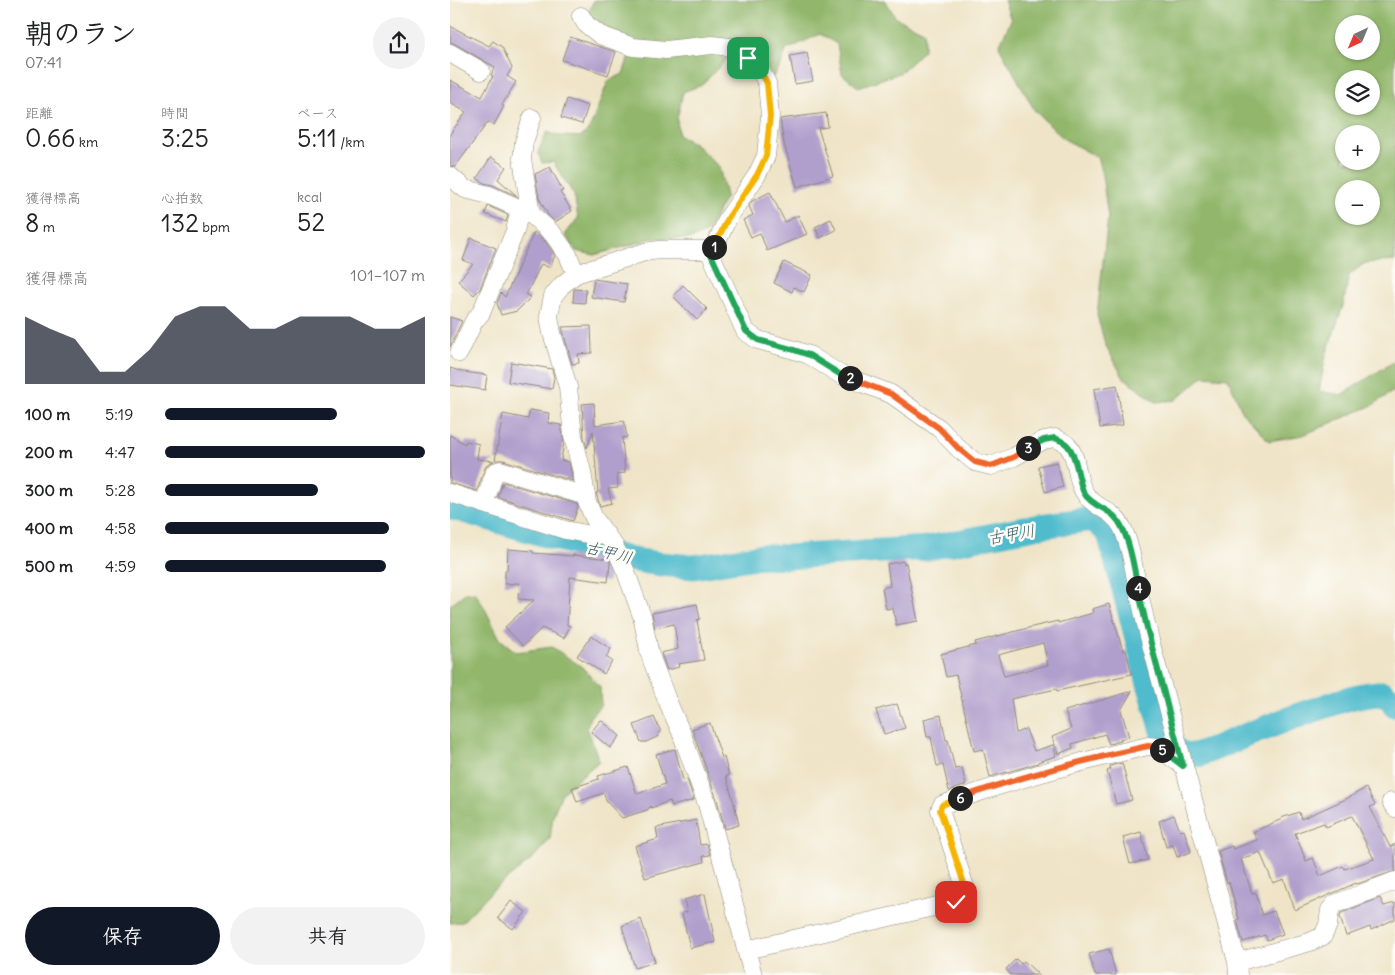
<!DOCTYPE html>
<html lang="ja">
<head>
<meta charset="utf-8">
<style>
  :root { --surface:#fff; --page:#f2f2f2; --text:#202124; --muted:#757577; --accent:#111827 }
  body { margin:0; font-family:Delius,"Klee One",sans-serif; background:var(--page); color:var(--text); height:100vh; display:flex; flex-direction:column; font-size:19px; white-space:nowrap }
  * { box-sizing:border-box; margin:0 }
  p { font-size:16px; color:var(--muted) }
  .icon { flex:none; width:28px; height:28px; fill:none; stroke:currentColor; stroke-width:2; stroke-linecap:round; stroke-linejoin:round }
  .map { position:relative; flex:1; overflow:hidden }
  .details { display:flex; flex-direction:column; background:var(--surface); width:450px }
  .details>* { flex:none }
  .needle { width:32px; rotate:224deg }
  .buttons { position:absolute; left:885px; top:15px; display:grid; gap:10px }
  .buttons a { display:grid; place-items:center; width:45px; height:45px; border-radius:50%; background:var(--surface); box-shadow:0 1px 4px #0004; font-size:25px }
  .pin { position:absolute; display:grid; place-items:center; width:42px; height:42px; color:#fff; margin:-21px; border-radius:10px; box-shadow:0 2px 8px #0006 }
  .km { position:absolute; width:25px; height:25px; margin:-12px; border-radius:50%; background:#222; color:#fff; font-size:14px; line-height:25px; text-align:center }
  .round { display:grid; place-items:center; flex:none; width:52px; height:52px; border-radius:26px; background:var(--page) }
  .headline { display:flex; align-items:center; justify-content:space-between; height:85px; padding:0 25px }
  h1 { font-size:28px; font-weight:600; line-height:38px }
  .figures { display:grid; grid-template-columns:repeat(3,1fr); gap:8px; height:85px; padding:5px 25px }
  .figures div { display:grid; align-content:center }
  .figures b { font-size:25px; font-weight:600 }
  .figures small { font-size:14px; font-weight:400 }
  .figures p { font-size:14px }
  .chart { height:140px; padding:10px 25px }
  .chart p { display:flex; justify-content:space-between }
  .chart svg { width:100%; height:90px; margin-top:5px; fill:var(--accent); opacity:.7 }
  .cta { display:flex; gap:10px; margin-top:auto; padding:10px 25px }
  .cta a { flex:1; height:58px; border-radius:30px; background:var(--accent); color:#fff; font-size:20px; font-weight:600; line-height:58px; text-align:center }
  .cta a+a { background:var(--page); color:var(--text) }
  ul { padding:0 25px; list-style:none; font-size:16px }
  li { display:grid; grid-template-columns:80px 60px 1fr; align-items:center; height:38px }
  li i { height:12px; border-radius:6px; background:var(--accent) }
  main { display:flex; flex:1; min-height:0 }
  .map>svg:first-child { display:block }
  .forest { fill:#92b76c; stroke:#5e714c; fill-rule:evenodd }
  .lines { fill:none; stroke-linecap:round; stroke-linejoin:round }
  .river { stroke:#50bbcc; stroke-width:25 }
  .building { fill:#b09ecc; fill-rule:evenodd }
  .minor-casing { stroke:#8d8879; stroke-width:19 }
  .minor { stroke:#fff; stroke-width:18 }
  .split-1-casing { stroke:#fff; stroke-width:10 }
  .split-2-casing { stroke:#fff; stroke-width:10 }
  .split-3-casing { stroke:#fff; stroke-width:10 }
  .split-4-casing { stroke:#fff; stroke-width:10 }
  .split-5-casing { stroke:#fff; stroke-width:10 }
  .split-6-casing { stroke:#fff; stroke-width:10 }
  .split-7-casing { stroke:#fff; stroke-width:10 }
  .split-1 { stroke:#f5b400; stroke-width:6 }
  .split-2 { stroke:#22a559; stroke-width:6 }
  .split-3 { stroke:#f0652b; stroke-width:6 }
  .split-4 { stroke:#22a559; stroke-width:6 }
  .split-5 { stroke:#22a559; stroke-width:6 }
  .split-6 { stroke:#f0652b; stroke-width:6 }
  .split-7 { stroke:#f5b400; stroke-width:6 }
  .labels { text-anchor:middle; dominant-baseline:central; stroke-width:5; stroke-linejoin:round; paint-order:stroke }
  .water-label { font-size:16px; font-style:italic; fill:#385d63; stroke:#fdfcf7 }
</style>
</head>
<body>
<main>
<section class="details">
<div class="headline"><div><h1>朝のラン</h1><p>07:41</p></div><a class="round"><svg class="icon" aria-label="share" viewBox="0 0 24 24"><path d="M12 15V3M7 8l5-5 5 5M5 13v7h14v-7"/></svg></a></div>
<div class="figures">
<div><p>距離</p><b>0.66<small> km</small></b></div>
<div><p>時間</p><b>3:25</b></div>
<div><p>ペース</p><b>5:11<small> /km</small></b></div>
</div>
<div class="figures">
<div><p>獲得標高</p><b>8<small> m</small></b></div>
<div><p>心拍数</p><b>132<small> bpm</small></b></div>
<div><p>kcal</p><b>52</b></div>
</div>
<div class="chart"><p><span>獲得標高</span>101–107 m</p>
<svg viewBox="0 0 160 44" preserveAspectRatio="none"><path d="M0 44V11L10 17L20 22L30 38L40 38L50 27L60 11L70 6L80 6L90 17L100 17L110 11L120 11L130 11L140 17L150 17L160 11V44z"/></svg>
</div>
<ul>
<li><b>100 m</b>5:19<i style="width:66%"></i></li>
<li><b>200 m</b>4:47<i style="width:100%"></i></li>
<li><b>300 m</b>5:28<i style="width:59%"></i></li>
<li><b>400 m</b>4:58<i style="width:86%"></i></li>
<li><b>500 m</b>4:59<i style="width:85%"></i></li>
</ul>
<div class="cta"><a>保存</a><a>共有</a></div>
</section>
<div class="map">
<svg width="945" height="975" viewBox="0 0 945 975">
  <rect width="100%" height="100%" fill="#fdfcf7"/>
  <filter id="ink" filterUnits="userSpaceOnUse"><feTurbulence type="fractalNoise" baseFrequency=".02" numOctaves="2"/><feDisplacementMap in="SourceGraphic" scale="10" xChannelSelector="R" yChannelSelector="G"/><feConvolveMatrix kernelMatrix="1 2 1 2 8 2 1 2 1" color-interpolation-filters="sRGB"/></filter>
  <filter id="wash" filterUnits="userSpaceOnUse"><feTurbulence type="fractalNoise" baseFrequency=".0096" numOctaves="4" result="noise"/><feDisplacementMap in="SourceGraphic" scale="20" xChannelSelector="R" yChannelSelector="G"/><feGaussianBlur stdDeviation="1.12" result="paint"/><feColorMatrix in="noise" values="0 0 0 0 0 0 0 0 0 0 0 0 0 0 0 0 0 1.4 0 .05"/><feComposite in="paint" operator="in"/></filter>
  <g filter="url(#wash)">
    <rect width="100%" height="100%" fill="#efe4c7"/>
    <path class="forest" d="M144,0H435L446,18L474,31V50L450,73L408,87L392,74L387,44L370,34L336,50L331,65L323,77L303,45L294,40L252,85L233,92L227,119L229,136L244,143L269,167L276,196L257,232L242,239L203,238L181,245L144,255L126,251L115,235L128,218L124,195L103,162L92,163L88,152L97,132L109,136L131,137L140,128L158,81L173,74L184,42L136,18Z
      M554,0H945V261L915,263L899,275L893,306L876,355L869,391L891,395L945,361V390L923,405L853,435L819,441L793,413L778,378L753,376L726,400L706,402L673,377L655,344L647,315L658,217L652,175L647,157L614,139L585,111L549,46L561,20ZM894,24H921V51H894ZM894,79H921V106H894ZM894,134H921V161H894ZM894,189H921V216H894Z
      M25,592L34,607L50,639L66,652L102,647L132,667L150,687L151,705L140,717L137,727L149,761L112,793L103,815L100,839L81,860L43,890L12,922L0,923V605L15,593Z"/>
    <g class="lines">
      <path class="river" d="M0,507L178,559L210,564L244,567L312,556L337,557L478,548L590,526L643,519L659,533L698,680L717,744L736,756L751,754C790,738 829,721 870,708C890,701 911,693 933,693L942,700L945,705"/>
    </g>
    <g id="blocks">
      <path class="building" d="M0,26L39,46L43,41L52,47L62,68L57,76L66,82L52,105L54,106L44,125L38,122L5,167L0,166V134L16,112L0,103V80L32,97L43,76L41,75L45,67L5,44L0,42Z
        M120,37L166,52L158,75L112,60Z
        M357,53L363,81L345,84L340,56Z
        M117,99L138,106L132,124L111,118Z
        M376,113L378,127L368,128L383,176L347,187L334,144L330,119Z
        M41,157L56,167L48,179L67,196L43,185L34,183L27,178Z
        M100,167L113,191L110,192L122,211L105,222L98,215L89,198L85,174Z
        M320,192L335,222L348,215L357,234L317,251L310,233L301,237L293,220L303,215L299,206L302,201Z
        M38,206L58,215L56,222L35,214Z
        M381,219L386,230L370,238L365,227Z
        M84,232L95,241L105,255L100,268L91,264L76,295L81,297L67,311L51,315L47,303L51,293L55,297Z
        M21,238L46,248L30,289L24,295L8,281L23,264L13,260Z
        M334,262L362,275L354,292L344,287L342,292L324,283Z
        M144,279L177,284L174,302L141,297Z
        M233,285L257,309L247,320L223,296Z
        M124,289L136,290L135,303L123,302Z
        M0,317L12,321L0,347Z
        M141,326L142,353L128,354L129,363L122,364L112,327Z
        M61,362L102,369L104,377L102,389L58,382Z
        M0,368L13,372L37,375L35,390L0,385Z
        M667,385L673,425L650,428L644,389Z
        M144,403L145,425L174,421L177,437L172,438L175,473L167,474L168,488L158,489L162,503L150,506L146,493H148L143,431L137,448L134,438L132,404Z
        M80,410L99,413L98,423L111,425L114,442L111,460L119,462L123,481L53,460H45L53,414L78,419Z
        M0,435L15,444L16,441L29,444L27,459L44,461L38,464L35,468L27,491L0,483Z
        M607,462L613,487L595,492L588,466Z
        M53,482L127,504L128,507L123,521L48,497Z
        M58,549L83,551V553L123,556V555L159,559L160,563L158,582L120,577L117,625L120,626L114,638L92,628L73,646L55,627L84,600L68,599L69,583L55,584V571H57Z
        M454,561V564L456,563L468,621L446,625L443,608L436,609L432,588L440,586L437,564Z
        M247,604L250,619L247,620L254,660L228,664L229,667L217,670L211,653L228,649L224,624L205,628L202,613Z
        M659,604L673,651L676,650L682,674L607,691L606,689L561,699L566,733L576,729L584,751L603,745L606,756L588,762V763L540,777L533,749L524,751L506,675L496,677L491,654L526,645L525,642L582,627L608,621V623L643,613L642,609ZM593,643L598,665L554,676L548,655Z
        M141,636L161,649L156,657L162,661L154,674L127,656Z
        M682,691L671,710L679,737L670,739L671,741L659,744L655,734L622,744L623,748L608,754L602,737L621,729L615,711Z
        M447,704L455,728L434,734L426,710Z
        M491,715L496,740H498L505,769L512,768L516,785L499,791L493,765L487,766L481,737H477L474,719Z
        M204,717L211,732L208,733L209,736L196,742H191L184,725Z
        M151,720L170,736L160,748L141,732Z
        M260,723L272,758L274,757L279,776H276L284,803L289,825L275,829L267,800L242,729Z
        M225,749L233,780L237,779L244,800L222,806L220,801L201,808V806L197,810L172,818L156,801L154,793L127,802L122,788L149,779L148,776L178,767L187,794L215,784L206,754Z
        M672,763L682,800L666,804L657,771L661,769L660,766Z
        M916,788L925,805L920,807L940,847L945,844V871L907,884L906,883L845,910L834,879L823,883L810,852L791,859L802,894L806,893L812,915L824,911L833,934L817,940L815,935L793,942L787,920L789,919L779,882L777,883L768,851L782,846L783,849L807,840L803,832L832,819L831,818L849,812L851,819L894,800ZM902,816L924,859L895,869L893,866L870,876L863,858L856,861L845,833L874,823L876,827Z
        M724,815L730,831L734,830L741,852L727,857L723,845L716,847L709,821Z
        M246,820L250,845L257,844L260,855L253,856L254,862L195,878L185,846L208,839L206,828Z
        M691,832L698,860L680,864L673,837Z
        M255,894L265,942L240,948L232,913L237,912L234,900Z
        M930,898L934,906L945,903V919L921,930L920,927L896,936L890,917L891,913Z
        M61,901L76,912L63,929L48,918Z
        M191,919L205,962L185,968L172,926Z
        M659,949L666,975H645L639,954Z
        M566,959L571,964L574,961L589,975H561L556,969Z"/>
    </g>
  </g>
  <g filter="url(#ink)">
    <use href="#blocks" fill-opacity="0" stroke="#8d8879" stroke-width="1"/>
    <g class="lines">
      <defs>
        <path id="minor" d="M131,16L136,24L150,35L183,47L216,50L262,45L281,47L298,58L310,70L317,83L320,116L316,156L307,175L278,218L264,248L259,250H209L195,252L126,274L112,285L103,296L99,316L102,333L118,387L123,436L132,472L137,502L144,518L165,547L176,572L192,616L200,655L217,700L231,732L257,804L303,975
          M0,53L31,71
          M0,176L15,189L39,195L75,211L81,214L103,234L118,255L126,274
          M81,214L72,159L74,142L82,118
          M259,250L295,331L308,340L341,349L359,355L391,375L441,394L489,428L509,449L525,462L541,466L564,457L594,440L605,438C609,440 615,442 618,446C629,459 625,481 636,495C646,509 662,509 672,527C679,542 682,558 685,574C690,598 695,621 701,644C729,750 759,856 787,962L788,975
          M9,353L24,321L31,313L41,289L65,231L70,209
          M0,493L115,530L142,535L156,534
          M34,504L45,472L50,470L129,494L136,493
          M941,802L945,808
          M296,950L505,902L516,890L490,810L492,805C560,780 628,762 698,746L708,747L733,766
          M787,962L860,942L873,936L878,925L880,910L885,904L945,881"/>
      </defs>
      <use href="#minor" class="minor-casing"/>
      <use href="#minor" class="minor"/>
    </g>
  </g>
  <g class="lines" filter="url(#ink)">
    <defs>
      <path id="split-1" d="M264,247L278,218L307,175L316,156L320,116L317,83L310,70L298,58"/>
      <path id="split-2" d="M264,247L259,250L296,331L308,340L341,349L359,355L391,375L400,378"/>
      <path id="split-3" d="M400,378L441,394L489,428L509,449L525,462L541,466L564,457L578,448"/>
      <path id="split-4" d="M578,448L594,440L605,438C609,440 615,442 618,446C628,458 627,479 634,493C640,504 655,508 664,516C679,530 684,569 688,588"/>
      <path id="split-5" d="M688,588L697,628L733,766L712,750"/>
      <path id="split-6" d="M510,798C571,776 635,760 698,746L708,747L712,750"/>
      <path id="split-7" d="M506,902L516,890L490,810L492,805L510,798"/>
    </defs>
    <use href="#split-1" class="split-1-casing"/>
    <use href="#split-2" class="split-2-casing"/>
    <use href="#split-3" class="split-3-casing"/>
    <use href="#split-4" class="split-4-casing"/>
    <use href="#split-5" class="split-5-casing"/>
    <use href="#split-6" class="split-6-casing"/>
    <use href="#split-7" class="split-7-casing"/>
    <use href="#split-1" class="split-1"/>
    <use href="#split-2" class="split-2"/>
    <use href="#split-3" class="split-3"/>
    <use href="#split-4" class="split-4"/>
    <use href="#split-5" class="split-5"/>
    <use href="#split-6" class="split-6"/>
    <use href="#split-7" class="split-7"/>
  </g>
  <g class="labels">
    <g class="water-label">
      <text transform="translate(561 534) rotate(-10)">古甲川</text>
      <text transform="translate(159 552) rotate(14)">古甲川</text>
    </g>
  </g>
</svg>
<div class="buttons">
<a><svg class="needle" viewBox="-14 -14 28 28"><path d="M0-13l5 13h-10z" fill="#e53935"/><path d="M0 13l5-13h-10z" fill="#757577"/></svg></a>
<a><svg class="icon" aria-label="layers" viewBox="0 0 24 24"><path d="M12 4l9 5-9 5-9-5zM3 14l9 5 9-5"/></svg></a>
<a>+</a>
<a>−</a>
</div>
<div class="pin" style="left:298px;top:58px;background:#1e9e55"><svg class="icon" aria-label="arrive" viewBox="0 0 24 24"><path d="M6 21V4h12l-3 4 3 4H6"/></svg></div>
<div class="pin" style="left:506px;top:902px;background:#d93025"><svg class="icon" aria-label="check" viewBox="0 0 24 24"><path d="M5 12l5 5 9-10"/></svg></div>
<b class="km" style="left:264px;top:247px">1</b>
<b class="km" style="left:400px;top:378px">2</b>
<b class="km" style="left:578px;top:448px">3</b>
<b class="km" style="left:688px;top:588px">4</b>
<b class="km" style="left:712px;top:750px">5</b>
<b class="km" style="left:510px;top:798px">6</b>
</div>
</main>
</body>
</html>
